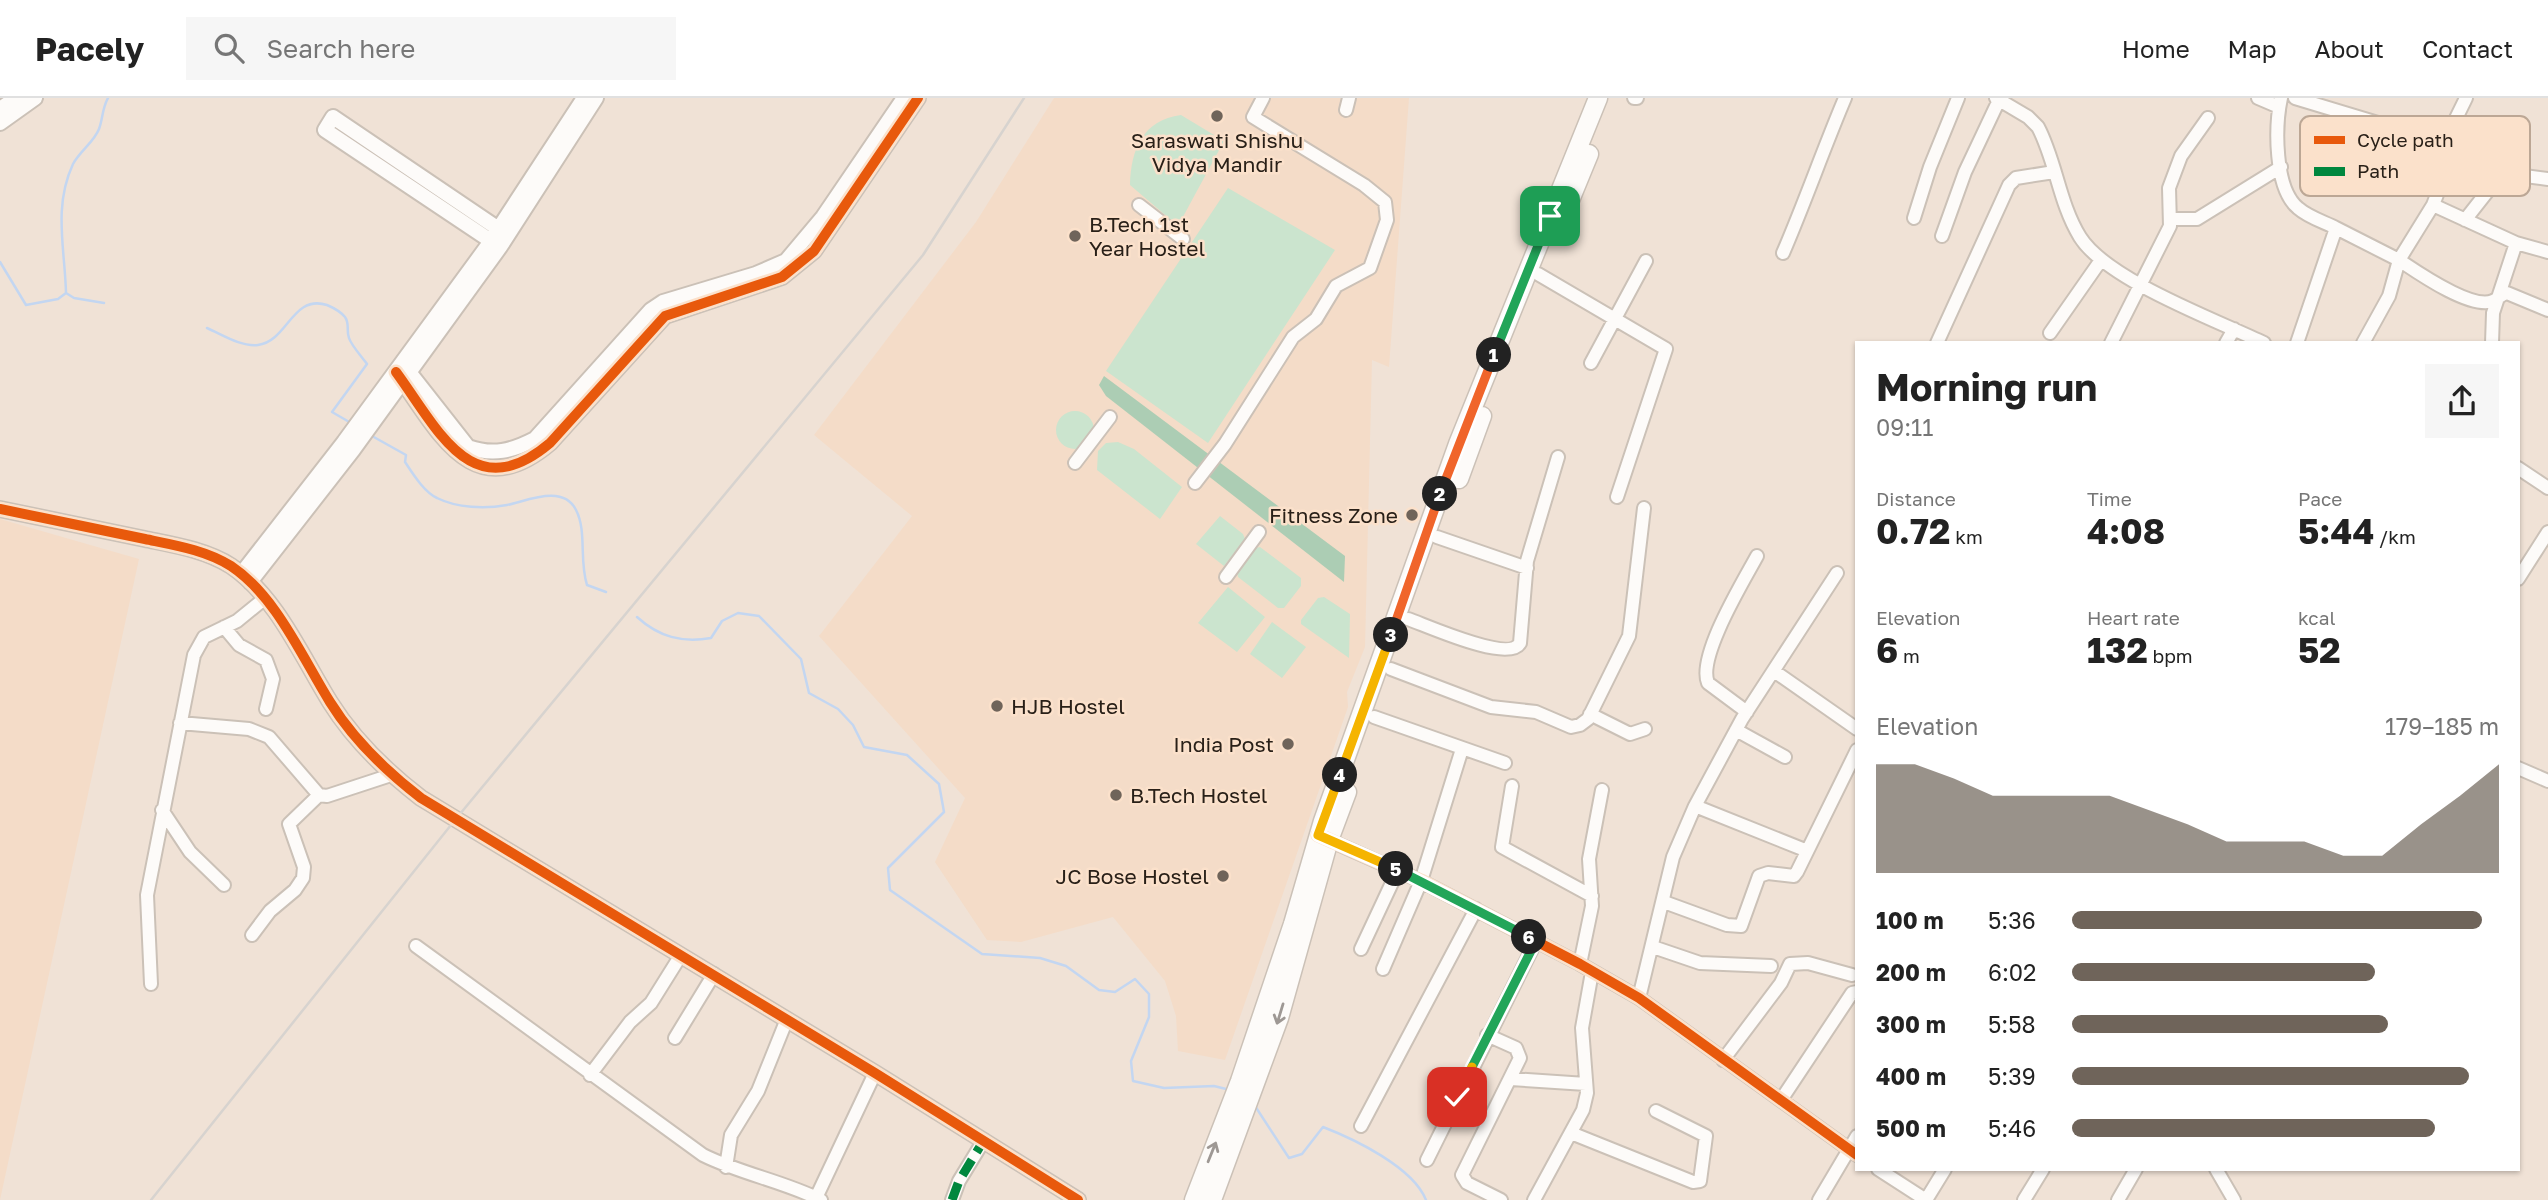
<!DOCTYPE html>
<html lang="en">
<head>
<meta charset="utf-8">
<style>
  :root { --surface:#fff; --page:#f6f6f6; --text:#222; --muted:#767676; --line:#e0e0e0; --accent:#6f645a }
  body { margin:0; font-family:"Golos Text",sans-serif; background:var(--page); color:var(--text); height:100vh; display:flex; flex-direction:column; font-size:26px; white-space:nowrap }
  * { box-sizing:border-box; margin:0 }
  p { font-size:23px; color:var(--muted) }
  .icon { flex:none; width:38px; height:38px; fill:none; stroke:currentColor; stroke-width:2; stroke-linecap:round; stroke-linejoin:round }
  .map { position:relative; flex:1; overflow:hidden }
  .sheet { position:absolute; left:1855px; top:243px; width:665px; height:830px; display:flex; flex-direction:column; background:var(--surface); border-radius:0px; box-shadow:0 2px 5px #0004 }
  .sheet>* { flex:none }
  .pin { position:absolute; display:grid; place-items:center; width:60px; height:60px; color:#fff; margin:-30px; border-radius:14px; box-shadow:0 4px 10px #0006 }
  .km { position:absolute; width:35px; height:35px; margin:-18px; border-radius:50%; background:#222; color:#fff; font-size:19px; line-height:35px; text-align:center }
  .round { display:grid; place-items:center; flex:none; width:74px; height:74px; border-radius:0px; background:var(--page) }
  .overview { display:flex; align-items:center; justify-content:space-between; height:119px; padding:0 21px }
  h1 { font-size:38px; font-weight:700; line-height:52px }
  .stats { display:grid; grid-template-columns:repeat(3,1fr); gap:10px; height:119px; padding:7px 21px }
  .stats div { display:grid; align-content:center }
  .stats b { font-size:35px; font-weight:700 }
  .stats small { font-size:19px; font-weight:400 }
  .stats p { font-size:19px }
  .chart { height:196px; padding:14px 21px }
  .chart p { display:flex; justify-content:space-between }
  .chart svg { width:100%; height:126px; margin-top:7px; fill:var(--accent); opacity:.7 }
  ul { padding:0 21px; list-style:none; font-size:23px }
  li { display:grid; grid-template-columns:112px 84px 1fr; align-items:center; height:52px }
  li i { height:18px; border-radius:9px; background:var(--accent) }
  header { display:flex; align-items:center; gap:42px; box-sizing:border-box; height:98px; padding:0 35px; background:var(--surface); border-bottom:2px solid var(--line) }
  header strong { font-size:33px }
  nav { display:flex; gap:38px; margin-inline-start:auto; font-size:24px }
  .search { width:490px; height:63px; background:var(--page); display:flex; align-items:center; gap:18px; box-sizing:border-box; padding:0 24px; border-radius:0px; color:var(--muted); font-size:26px }
  .map>svg:first-child { display:block }
  .built { fill:#f4dcc8 }
  .green { fill:#cbe4ce }
  .forest { fill:#accdb4 }
  .lines { fill:none; stroke-linecap:round; stroke-linejoin:round }
  .stream { stroke:#c3d6f1; stroke-width:2.5 }
  .minor-casing { stroke:#cbc1b7; stroke-width:16 }
  .tertiary-casing { stroke:#cbc1b7; stroke-width:18 }
  .secondary-casing { stroke:#cbc1b7; stroke-width:21 }
  .minor { stroke:#fdfbf9; stroke-width:12 }
  .tertiary { stroke:#fdfbf9; stroke-width:14 }
  .secondary { stroke:#fdfbf9; stroke-width:18 }
  .rail { stroke:#d7d3cf; stroke-width:2.5 }
  .quiet { stroke:#00873e; stroke-width:9; stroke-dasharray:18 9; stroke-linecap:butt }
  .cycleway-casing { stroke:#fbe1cb; stroke-width:15 }
  .cycleway { stroke:#e8590c; stroke-width:10 }
  .oneway { stroke:#9e9894 }
  .split-1-casing { stroke:#fff; stroke-width:14 }
  .split-2-casing { stroke:#fff; stroke-width:14 }
  .split-3-casing { stroke:#fff; stroke-width:14 }
  .split-4-casing { stroke:#fff; stroke-width:14 }
  .split-5-casing { stroke:#fff; stroke-width:14 }
  .split-6-casing { stroke:#fff; stroke-width:14 }
  .split-7-casing { stroke:#fff; stroke-width:14 }
  .split-8-casing { stroke:#fff; stroke-width:14 }
  .split-1 { stroke:#22a559; stroke-width:9 }
  .split-2 { stroke:#f0652b; stroke-width:9 }
  .split-3 { stroke:#f0652b; stroke-width:9 }
  .split-4 { stroke:#f5b400; stroke-width:9 }
  .split-5 { stroke:#f5b400; stroke-width:9 }
  .split-6 { stroke:#22a559; stroke-width:9 }
  .split-7 { stroke:#22a559; stroke-width:9 }
  .split-8 { stroke:#f5b400; stroke-width:9 }
  .poi-dot { fill:#6f645a; stroke:#fbe1cb; stroke-width:2.5 }
  .labels { text-anchor:middle; dominant-baseline:central; stroke-width:5; stroke-linejoin:round; paint-order:stroke }
  .poi-label { font-size:21px; fill:#292018; stroke:#fbe1cb; text-anchor:start }
  .key { fill:#fbe1cb; stroke:#bca795; stroke-width:2 }
  .key-label { font-size:19px; fill:#292018 }
</style>
</head>
<body>
<header>
<strong>Pacely</strong>
<div class="search"><svg class="icon" aria-label="search" viewBox="0 0 24 24"><circle cx="10" cy="10" r="6"/><path d="M15 15l6 6"/></svg>Search here</div>
<nav><a>Home</a><a>Map</a><a>About</a><a>Contact</a></nav>
</header>
<div class="map">
<svg width="2548" height="1102" viewBox="0 0 2548 1102">
  <rect width="100%" height="100%" fill="#f0e2d6"/>
  <path class="built" d="M1054,0H1409L1389,269L1372,262L1365,549L1347,594L1348,609L1225,962L1178,953L1176,918L1165,883L1113,819L1021,844L987,842L935,764L965,700L819,538L912,418L814,337L976,124Z
    M0,421L139,461L0,1102Z"/>
  <path class="green" d="M1181,17L1224,43L1178,128L1130,87C1131,51 1143,22 1181,17Z
    M1228,90L1335,152L1208,345L1106,273Z
    M1056 332a19 19 0 1 1 38 0a19 19 0 1 1-38 0Z
    M1118,344L1134,351L1182,389L1160,421L1097,372L1098,353L1106,345Z
    M1220,418L1243,436L1245,441L1224,468L1196,446Z
    M1260,449L1301,480V488L1284,510H1278L1238,479L1237,474L1256,450Z
    M1228,489L1265,519L1237,554L1198,525Z
    M1324,499L1350,516L1349,560L1301,526V522L1318,500Z
    M1272,524L1306,549L1282,580L1250,556Z"/>
  <path class="forest" d="M1104,278L1345,458L1344,484L1106,298L1099,287Z"/>
  <g class="lines">
    <path class="stream" d="M0,164L26,207L58,201L66,195
      M104,205L74,200L66,195C65,151 53,109 73,66C80,53 94,44 99,31C103,20 102,11 108,0
      M207,230C223,237 241,249 258,247C288,243 292,196 327,207C334,210 340,213 345,219C350,226 346,232 349,240C351,247 362,259 367,266L332,314L351,325
      M372,338L406,357L405,364C413,376 424,394 437,400C457,410 485,411 507,407C527,403 563,386 576,412C587,433 579,462 587,487L606,494
      M637,519C659,539 682,545 711,540L722,523L738,515L759,518L801,561L809,595L838,611L853,627L864,649L907,657L939,686L944,714L888,770L890,792L982,856L1040,860L1066,868L1099,892L1115,894L1135,881L1149,896V919L1131,963L1133,983L1164,990L1214,988L1230,992
      M1255,1008L1289,1060L1302,1056L1323,1029C1354,1041 1413,1069 1426,1102"/>
    <defs>
      <path id="minor" d="M1634,0H1637
        M1996,0L2028,19L2038,29C2056,63 2059,105 2080,139C2107,182 2216,222 2264,245
        M2258,0L2279,9
        M2281,0C2275,28 2274,90 2298,110C2308,119 2324,124 2336,130L2297,245
        M2295,0L2444,45L2447,49L2441,86L2433,107L2516,145L2548,154
        M1346,12L1349,0
        M2444,45L2466,0
        M1139,107L1183,141
        M1914,120L1930,69L1958,0
        M2170,121H2197L2281,69
        M2465,122L2502,75L2548,81
        M2336,130L2399,162L2433,107
        M1942,138L1965,74L1999,2
        M1783,155C1805,104 1823,52 1845,0
        M1538,176L1666,251L1617,399
        M2050,235L2101,162
        M1937,245L2009,87L2016,80L2054,74
        M2111,245L2170,128L2169,90L2181,58L2208,20
        M2226,245L2234,231
        M2363,245L2389,198L2399,162C2417,174 2471,212 2493,203C2499,200 2501,196 2507,195L2548,212
        M2492,245L2493,215L2516,145
        M1591,265L1646,163
        M1075,365L1110,319
        M2518,370L2548,390
        M1195,385L1225,346L1293,239L1316,221L1336,188L1370,170L1387,122L1385,104L1364,87L1253,19L1263,0
        M1437,439L1527,470
        M1226,479L1259,434
        M2518,481L2548,434
        M1408,521C1428,528 1509,565 1520,545L1527,463L1558,359
        M224,529L239,547L266,562L273,581L266,611
        M1391,571L1491,609L1536,614L1571,629L1580,627L1588,621L1629,538L1644,410
        M1774,573L1857,631
        M1747,614L1708,585C1697,559 1743,484 1757,458
        M1590,616L1630,636L1645,631
        M1374,619L1505,665
        M180,625L249,631L269,639L319,697L327,698L391,677
        M1736,632L1785,659
        M2518,670L2548,683
        M1512,688L1502,749L1592,798
        M1695,708L1805,752
        M162,712L190,754L224,787
        M1322,739L1421,783L1580,866L1639,900L1857,1057
        M1664,804L1727,827L1741,828L1759,778L1768,775L1794,778L1797,774L1857,652
        M252,837L270,813L295,792L303,780L304,769L289,726L319,697
        M416,848L703,1057C741,1076 783,1083 821,1102
        M1653,849L1700,865L1771,868
        M1361,851L1398,772
        M1580,866L1592,808L1589,761L1602,692
        M1383,871L1421,783L1462,651
        M151,886L147,797L194,557L204,539L237,523L264,501
        M1639,900L1673,759L1695,708L1742,621L1837,475
        M1487,937L1516,950L1520,960L1462,1077L1467,1085L1501,1102
        M675,940L714,876
        M1723,962L1781,885L1790,866L1808,865L1852,877
        M590,977L630,924L651,905L681,857
        M1511,981L1586,986
        M1781,1002L1852,895L1857,894
        M1361,1028L1476,811
        M1571,1035L1693,1084L1700,1083L1706,1038L1656,1013
        M1427,1062L1536,843
        M726,1069L731,1037L758,993L787,921
        M1878,1071L1926,1102
        M2216,1071L2234,1102
        M815,1102L875,975
        M952,1102L959,1083L984,1042
        M1534,1102L1583,1012L1587,995L1582,930L1592,874
        M1819,1102L1857,1038
        M1926,1102L1945,1071
        M2024,1102L2043,1071
        M2118,1102L2136,1071"/>
      <path id="tertiary" d="M0,11L16,0
        M0,25L35,0
        M497,147L325,32L333,19L506,136
        M402,265L468,349C493,358 512,353 535,341L651,212L663,204L756,176L786,163L823,119L904,0
        M396,274C438,331 472,411 550,345L665,218L782,179L814,153L918,0
        M0,411C48,421 97,431 145,441C174,447 206,452 231,468C276,498 302,559 330,604C353,641 386,673 421,700L875,975L1078,1102
        M242,475L344,344L486,150L584,0
        M250,484L353,352L500,149L596,0"/>
      <path id="secondary" d="M1561,124L1589,56
        M1459,381L1482,318
        M1194,1102L1240,983L1293,826L1323,723L1458,346L1598,0
        M1212,1102L1279,920L1329,742L1347,694"/>
    </defs>
    <use href="#minor" class="minor-casing"/>
    <use href="#tertiary" class="tertiary-casing"/>
    <use href="#secondary" class="secondary-casing"/>
    <use href="#minor" class="minor"/>
    <use href="#tertiary" class="tertiary"/>
    <use href="#secondary" class="secondary"/>
    <path class="rail" d="M151,1102L455,722L923,157L1024,0"/>
    <path class="quiet" d="M952,1102L959,1083L984,1042"/>
    <defs>
      <path id="cycleway" d="M396,274C438,331 472,411 550,345L665,218L782,179L814,153L918,0
        M0,411C48,421 97,431 145,441C174,447 206,452 231,468C276,498 302,559 330,604C353,641 386,673 421,700L875,975L1078,1102
        M1318,737L1421,783L1580,866L1639,900L1857,1057"/>
    </defs>
    <use href="#cycleway" class="cycleway-casing"/>
    <use href="#cycleway" class="cycleway"/>
  </g>
  <defs><path id="oneway-shaft" d="M-6 0H5M1.5-3L5.5 0L1.5 3" fill="none" stroke-width="1.6" stroke-linecap="round" stroke-linejoin="round" transform="scale(1.75)"/></defs>
  <g class="oneway">
    <use href="#oneway-shaft" transform="translate(1280 916) rotate(107)"/>
    <use href="#oneway-shaft" transform="translate(1212 1054) rotate(-68)"/>
  </g>
  <g class="lines">
    <defs>
      <path id="split-1" d="M1494,257L1550,118"/>
      <path id="split-2" d="M1440,396L1494,257"/>
      <path id="split-3" d="M1391,537L1440,396"/>
      <path id="split-4" d="M1340,677L1391,537"/>
      <path id="split-5" d="M1340,677L1318,737L1396,771"/>
      <path id="split-6" d="M1396,771L1529,839"/>
      <path id="split-7" d="M1472,969L1536,843L1529,839"/>
      <path id="split-8" d="M1457,999L1472,969"/>
    </defs>
    <use href="#split-1" class="split-1-casing"/>
    <use href="#split-2" class="split-2-casing"/>
    <use href="#split-3" class="split-3-casing"/>
    <use href="#split-4" class="split-4-casing"/>
    <use href="#split-5" class="split-5-casing"/>
    <use href="#split-6" class="split-6-casing"/>
    <use href="#split-7" class="split-7-casing"/>
    <use href="#split-8" class="split-8-casing"/>
    <use href="#split-1" class="split-1"/>
    <use href="#split-2" class="split-2"/>
    <use href="#split-3" class="split-3"/>
    <use href="#split-4" class="split-4"/>
    <use href="#split-5" class="split-5"/>
    <use href="#split-6" class="split-6"/>
    <use href="#split-7" class="split-7"/>
    <use href="#split-8" class="split-8"/>
  </g>
  <g class="poi-dot">
    <circle cx="1217" cy="18" r="7"/>
    <circle cx="1075" cy="138" r="7"/>
    <circle cx="1412" cy="417" r="7"/>
    <circle cx="997" cy="608" r="7"/>
    <circle cx="1288" cy="646" r="7"/>
    <circle cx="1116" cy="697" r="7"/>
    <circle cx="1223" cy="778" r="7"/>
  </g>
  <g class="labels">
    <g class="poi-label">
      <text x="1217" y="42" text-anchor="middle">Saraswati Shishu<tspan x="1217" dy="24">Vidya Mandir</tspan></text>
      <text x="1089" y="126">B.Tech 1st<tspan x="1089" dy="24">Year Hostel</tspan></text>
      <text x="1398" y="417" text-anchor="end">Fitness Zone</text>
      <text x="1011" y="608">HJB Hostel</text>
      <text x="1274" y="646" text-anchor="end">India Post</text>
      <text x="1130" y="697">B.Tech Hostel</text>
      <text x="1209" y="778" text-anchor="end">JC Bose Hostel</text>
    </g>
  </g>
  <rect x="2300" y="18" width="230" height="80" rx="10" class="key"/>
  <rect x="2314" y="38" width="31" height="8" fill="#e8590c"/>
  <rect x="2314" y="69" width="31" height="9" fill="#00873e"/>
  <g class="key-label">
    <text x="2357" y="49">Cycle path</text>
    <text x="2357" y="80">Path</text>
  </g>
</svg>
<div class="pin" style="left:1550px;top:118px;background:#1e9e55"><svg class="icon" aria-label="arrive" viewBox="0 0 24 24"><path d="M6 21V4h12l-3 4 3 4H6"/></svg></div>
<div class="pin" style="left:1457px;top:999px;background:#d93025"><svg class="icon" aria-label="check" viewBox="0 0 24 24"><path d="M5 12l5 5 9-10"/></svg></div>
<b class="km" style="left:1494px;top:257px">1</b>
<b class="km" style="left:1440px;top:396px">2</b>
<b class="km" style="left:1391px;top:537px">3</b>
<b class="km" style="left:1340px;top:677px">4</b>
<b class="km" style="left:1396px;top:771px">5</b>
<b class="km" style="left:1529px;top:839px">6</b>
<section class="sheet">
<div class="overview"><div><h1>Morning run</h1><p>09:11</p></div><a class="round"><svg class="icon" aria-label="share" viewBox="0 0 24 24"><path d="M12 15V3M7 8l5-5 5 5M5 13v7h14v-7"/></svg></a></div>
<div class="stats">
<div><p>Distance</p><b>0.72<small> km</small></b></div>
<div><p>Time</p><b>4:08</b></div>
<div><p>Pace</p><b>5:44<small> /km</small></b></div>
</div>
<div class="stats">
<div><p>Elevation</p><b>6<small> m</small></b></div>
<div><p>Heart rate</p><b>132<small> bpm</small></b></div>
<div><p>kcal</p><b>52</b></div>
</div>
<div class="chart"><p><span>Elevation</span>179–185 m</p>
<svg viewBox="0 0 160 44" preserveAspectRatio="none"><path d="M0 44V6L10 6L20 11L30 17L40 17L50 17L60 17L70 22L80 27L90 33L100 33L110 33L120 38L130 38L140 27L150 17L160 6V44z"/></svg>
</div>
<ul>
<li><b>100 m</b>5:36<i style="width:96%"></i></li>
<li><b>200 m</b>6:02<i style="width:71%"></i></li>
<li><b>300 m</b>5:58<i style="width:74%"></i></li>
<li><b>400 m</b>5:39<i style="width:93%"></i></li>
<li><b>500 m</b>5:46<i style="width:85%"></i></li>
</ul>
</section>
</div>
</body>
</html>
